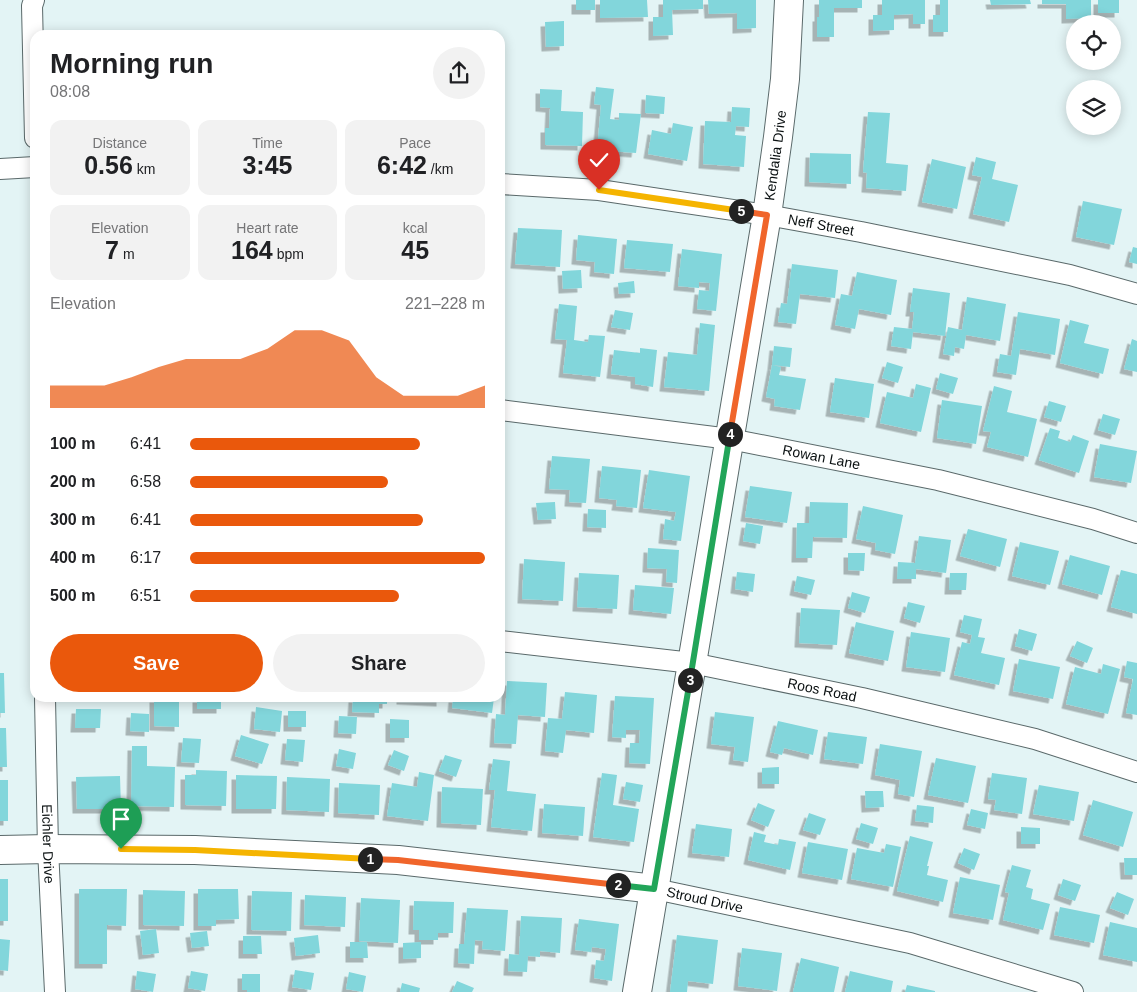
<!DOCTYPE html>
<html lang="en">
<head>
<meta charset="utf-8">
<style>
  :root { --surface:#fff; --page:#f2f2f2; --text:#202124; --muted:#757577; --accent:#ea580c }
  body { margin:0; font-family:Helvetica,sans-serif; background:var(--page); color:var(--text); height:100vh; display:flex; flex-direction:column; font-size:19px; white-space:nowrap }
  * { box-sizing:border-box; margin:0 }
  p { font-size:16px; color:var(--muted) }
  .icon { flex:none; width:28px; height:28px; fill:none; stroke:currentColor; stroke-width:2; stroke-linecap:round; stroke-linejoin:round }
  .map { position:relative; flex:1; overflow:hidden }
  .side { position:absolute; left:30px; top:30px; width:475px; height:672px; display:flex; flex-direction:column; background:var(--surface); border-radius:15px; box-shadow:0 2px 12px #0003 }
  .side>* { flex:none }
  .tools { position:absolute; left:1066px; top:15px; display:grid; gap:10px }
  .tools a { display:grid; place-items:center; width:55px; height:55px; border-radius:50%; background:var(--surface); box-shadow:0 2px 12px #0003; font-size:25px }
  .pin { position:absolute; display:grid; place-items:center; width:42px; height:42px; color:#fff; margin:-51px -21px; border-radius:50% 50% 50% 0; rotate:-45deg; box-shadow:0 0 5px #0007 }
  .pin .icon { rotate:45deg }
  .km { position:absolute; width:25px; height:25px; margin:-12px; border-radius:50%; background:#222; color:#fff; font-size:14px; line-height:25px; text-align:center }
  .round { display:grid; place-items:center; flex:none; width:52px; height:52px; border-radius:26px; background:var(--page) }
  .headline { display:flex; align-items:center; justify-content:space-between; height:85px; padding:0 20px }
  h1 { font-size:28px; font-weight:700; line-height:38px }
  .stats { display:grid; grid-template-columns:repeat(3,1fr); gap:8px; height:85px; padding:5px 20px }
  .stats div { display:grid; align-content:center; border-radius:12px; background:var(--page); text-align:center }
  .stats b { font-size:25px; font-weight:700 }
  .stats small { font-size:14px; font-weight:400 }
  .stats p { font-size:14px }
  .chart { height:140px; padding:10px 20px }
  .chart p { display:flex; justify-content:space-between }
  .chart svg { width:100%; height:90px; margin-top:5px; fill:var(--accent); opacity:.7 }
  .button { display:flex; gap:10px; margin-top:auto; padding:10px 20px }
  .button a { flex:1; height:58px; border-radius:30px; background:var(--accent); color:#fff; font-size:20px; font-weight:700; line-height:58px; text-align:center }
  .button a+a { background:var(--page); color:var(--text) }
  ul { padding:0 20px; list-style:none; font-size:16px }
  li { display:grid; grid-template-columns:80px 60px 1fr; align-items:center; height:38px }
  li i { height:12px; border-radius:6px; background:var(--accent) }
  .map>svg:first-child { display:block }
  .building { fill:#82d6db; filter:url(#shadow) }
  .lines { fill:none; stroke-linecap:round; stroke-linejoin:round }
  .street-casing { stroke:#5a696a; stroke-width:22 }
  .secondary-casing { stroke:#5a696a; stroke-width:30 }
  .street { stroke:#fff; stroke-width:20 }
  .secondary { stroke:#fff; stroke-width:28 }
  .split-1-casing { stroke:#fff; stroke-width:10 }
  .split-2-casing { stroke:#fff; stroke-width:10 }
  .split-3-casing { stroke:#fff; stroke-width:10 }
  .split-4-casing { stroke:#fff; stroke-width:10 }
  .split-5-casing { stroke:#fff; stroke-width:10 }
  .split-6-casing { stroke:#fff; stroke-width:10 }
  .split-1 { stroke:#f5b400; stroke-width:6 }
  .split-2 { stroke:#f0652b; stroke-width:6 }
  .split-3 { stroke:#22a559; stroke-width:6 }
  .split-4 { stroke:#22a559; stroke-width:6 }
  .split-5 { stroke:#f0652b; stroke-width:6 }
  .split-6 { stroke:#f5b400; stroke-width:6 }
  .labels { text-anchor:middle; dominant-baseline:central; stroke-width:4; stroke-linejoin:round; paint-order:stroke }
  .street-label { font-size:14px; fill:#090f10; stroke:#fff }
</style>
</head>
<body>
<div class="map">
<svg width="1137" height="992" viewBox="0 0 1137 992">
  <defs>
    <filter id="shadow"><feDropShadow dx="-4.5" dy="4.5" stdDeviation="0" flood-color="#0004"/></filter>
  </defs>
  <rect width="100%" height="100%" fill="#e3f4f5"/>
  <path class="building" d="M576,0H595V10H576Z
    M600,0H647L648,17L600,18Z
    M663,0H703V9L672,10L673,35L653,36V17H663Z
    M708,0H756V28L737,29V13L709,14Z
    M819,0H862V8H834V37H817V17H819Z
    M882,0H925V24H913V14L894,15V30L873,31V15H882Z
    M940,0H948V32H933V15H940Z
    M990,0H1030L1031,4L991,5Z
    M1042,0H1091V18L1066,19V4H1042Z
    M1098,0H1119V13H1098Z
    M564,21V46L546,47L545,22Z
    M596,87L614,89L610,119L619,120V113L641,114L636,153L597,150L601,105L594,104Z
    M540,89L562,90L561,111L583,112L582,146L545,145V128H549L550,108L540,107Z
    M646,95L665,97L664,114L645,113Z
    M732,107L750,108L749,127L736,126L735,135L746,136L744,167L703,164L705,121L731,122Z
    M868,112L890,113L886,163L908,165L906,191L866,188L867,173L863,172Z
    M673,123L693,127L687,161L648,154L652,130L671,134Z
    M810,153L851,154V184L809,182Z
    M976,157L996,162L992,179L1018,185L1009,222L973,214L982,177L972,175Z
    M932,159L966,167L957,209L922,202Z
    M1083,201L1122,209L1114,245L1076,237Z
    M518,228L562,230L560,267L515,264Z
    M578,235L617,239L614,274L594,272L595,262L576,260Z
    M627,240L673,244L670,272L624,268Z
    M1133,247L1137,248V264L1129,262Z
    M682,249L722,254L716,311L697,309L699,290L709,291L710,283L699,282V288L678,286Z
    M792,264L838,270L835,298L800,294L796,324L778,322L781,303L787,304Z
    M581,270L582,288L563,289L562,271Z
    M857,272L897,280L891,315L859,309L855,329L835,325L841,294L852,296Z
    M634,281L635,293L619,294L618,283Z
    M913,288L950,293L945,336L913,332L911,349L891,346L894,327L912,329L914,312H910Z
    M967,297L1006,304L1000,341L966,335L964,349L955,347L954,356L943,354L948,327L962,330Z
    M559,304L577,306L574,340L588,342L589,335L605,336L600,377L563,373L567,340L555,339Z
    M615,310L633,313L630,330L611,327Z
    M1018,312L1060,319L1055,355L1020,349L1016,375L997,372L1000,354L1011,356Z
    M1070,320L1089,325L1084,343L1109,349L1103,374L1060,363Z
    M700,323L715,325L709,391L664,387L668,352L697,355Z
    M1132,339L1137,341V372L1124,369Z
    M774,346L792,348L790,367L772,365Z
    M640,348L657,350L653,387L635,384V377L611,374L614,350L640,353Z
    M887,362L903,367L898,383L882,378Z
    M772,365L781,367L779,375L806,379L800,410L774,406L775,399L766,397Z
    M940,373L958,378L953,394L936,389Z
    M835,378L874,384L869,418L830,412Z
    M916,384L931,388L921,432L880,423L887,392L913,398Z
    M994,386L1012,391L1007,412L1037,419L1028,457L987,447L991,432L983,431Z
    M942,400L982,406L976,444L937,438Z
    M1049,401L1066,406L1061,422L1044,417Z
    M1103,414L1120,419L1115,435L1098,430Z
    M1050,428L1060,431L1058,438L1070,442L1073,435L1089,441L1079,473L1039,460Z
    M1100,444L1137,451L1131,483L1094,477Z
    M552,456L590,459L586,503L569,502L570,490L549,489Z
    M602,466L641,470L637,508L616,506L617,500L599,498Z
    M649,470L690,476L681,541L663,539L665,519L674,521L676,512L643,508Z
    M750,486L792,492L787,523L745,517Z
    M555,502L556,519L538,520L536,503Z
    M810,502L848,503L847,538L813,537L812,558H796L797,523H809Z
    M863,506L903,515L895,554L875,550L876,543L856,539Z
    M588,509L606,510V528L587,527Z
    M746,523L763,526L760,544L743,541Z
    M968,529L1007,539L1000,567L960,556Z
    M919,536L951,540L946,573L916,569V579H897L898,562L915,563Z
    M1020,542L1059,551L1050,585L1012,576Z
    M648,548L679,550L677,583L666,582L667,569L647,568Z
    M848,553H865L864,571L848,570Z
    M1070,555L1110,566L1102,595L1062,584Z
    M524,559L565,562L563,601L522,599Z
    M1121,570L1137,574V614L1111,607Z
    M737,572L755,574L753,592L735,589Z
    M579,573L619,575L617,609L577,607Z
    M950,573H967L966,590H949Z
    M797,576L815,580L811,595L794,591Z
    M635,585L674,588L671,614L633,610Z
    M852,592L870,597L865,613L848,608Z
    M908,602L925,606L920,623L904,618Z
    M801,608L840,610L837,645L799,643Z
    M964,615L982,619L978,637L985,638L981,653L1005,658L999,685L954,675L962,642L970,644L972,635L960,632Z
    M856,622L894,631L888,661L849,653Z
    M1019,629L1037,634L1032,651L1015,646Z
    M911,632L950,638L945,672L906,667Z
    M1077,641L1093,648L1087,663L1070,656Z
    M1019,659L1060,667L1053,699L1013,691Z
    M1127,661L1137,663V715L1126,713L1133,679L1124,677Z
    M1103,664L1120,669L1108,714L1066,704L1075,667L1101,674Z
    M0,673H4L5,713H0Z
    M507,681L547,683L545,717L518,715L516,744L494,743L496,714L505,715Z
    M565,692L597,695L594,733L566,730L563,753L545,751L548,718L562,719Z
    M615,696L654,698L650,764L629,763L630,743H639L640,730H626V738L612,737Z
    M154,698H179V727L154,726Z
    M197,698H221V709H197Z
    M353,698H387V704H379V713L352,712Z
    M401,698H441V702L401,700Z
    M453,698H494L492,713L452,708Z
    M256,707L282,711L280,732L254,729Z
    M76,709H101L100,728H75Z
    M288,711H306V727H288Z
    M715,712L754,717L748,762L733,760L735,747L711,744Z
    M131,713L149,714V732L130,731Z
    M339,716L357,717L356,734L338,733Z
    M390,719L409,720V738H390Z
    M778,721L818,730L813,755L784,748L782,755L770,752Z
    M0,728H6L7,767H0Z
    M828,732L867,737L863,764L824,759Z
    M241,735L269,744L262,764L235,756Z
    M183,738L201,739L199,763L181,762Z
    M287,739L305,740L303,762L285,760Z
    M880,744L922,751L914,797L898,794L900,780L875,775Z
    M132,746H147V766L175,767L174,807L131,806Z
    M339,749L356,753L353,769L336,766Z
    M394,750L409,756L404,771L388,765Z
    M445,755L462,760L456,777L439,771Z
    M936,758L976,766L968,803L928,795Z
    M493,759L510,761L507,791L536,794L532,831L491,827L495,790H489Z
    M779,767V784H762V768Z
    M196,770L227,771L226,806L185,805V775H196Z
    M419,772L434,775L428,821L387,816L392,783L417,787Z
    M602,773L617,775L613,805L639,809L634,842L593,837Z
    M992,773L1027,778L1022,814L994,810L996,800L988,799Z
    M236,775L277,776L276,809H236Z
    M120,776L121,809H77L76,777Z
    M287,777L330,779L329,812L286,810Z
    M0,780H8V821H0Z
    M626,782L643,785L640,802L623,799Z
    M339,783L380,785L379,815L338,813Z
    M1039,785L1079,792L1074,821L1033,814Z
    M442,787L483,789L481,825L441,823Z
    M865,791H883L884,807L866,808Z
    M1093,800L1133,812L1123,847L1083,835Z
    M758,803L775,810L768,827L751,820Z
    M544,804L585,807L583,836L542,833Z
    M917,805L934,807L933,823L915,821Z
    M971,809L988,813L985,829L967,825Z
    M809,813L826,819L820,835L803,830Z
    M861,823L878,828L873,844L856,839Z
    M696,824L732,829L729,857L692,853Z
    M1021,827L1040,828V844H1021Z
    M754,832L766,835L764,842L778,845L779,839L796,842L790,870L748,860Z
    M910,836L933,842L927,866H929L927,875L948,880L943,902L897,891Z
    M808,842L848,849L842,880L802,873Z
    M886,844L901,847L893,887L851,879L857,848L884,853Z
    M964,848L980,854L974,870L958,863Z
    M1124,858H1137V875H1125Z
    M1012,865L1031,870L1026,887L1033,889L1031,899L1050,904L1043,930L1003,920L1009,893L1005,892Z
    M960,877L1000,885L993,920L953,913Z
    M0,879H8V921H0Z
    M1063,879L1081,885L1075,901L1058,895Z
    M79,889H127L126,926L107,925V964H79Z
    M198,889H238L239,919L216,920V926H198Z
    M143,890L185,891L184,926L143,925Z
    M252,891L292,892L291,931L251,930Z
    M1117,892L1134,899L1128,915L1110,908Z
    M305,895L346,897L345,927L304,925Z
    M361,898L400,900L398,943L359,941Z
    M414,901L454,902L453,933H438V940H419V930H413Z
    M1060,907L1100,915L1094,943L1054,935Z
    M467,908L508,910L505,951L482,949L483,941L475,940L474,964L458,963L459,944H464Z
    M521,916L562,918L560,953L540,951V957L528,956L527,972L508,971L509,954L519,955Z
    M579,919L619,924L612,981L594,978L596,960L604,961L606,949L592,947L591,952L575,950Z
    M1110,922L1137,928V962L1103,955Z
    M156,929L159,953L143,955L140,931Z
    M207,931L209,946L192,948L190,933Z
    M318,935L320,953L296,956L294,938Z
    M677,935L718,940L713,984L688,981L687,992H670Z
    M243,936H261L262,954H243Z
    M0,939L10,940L8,971L0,970Z
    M350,942H367L368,958H350Z
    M421,942V958L403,959V943Z
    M742,948L782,953L777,991L738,986Z
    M801,958L839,967L834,992H793Z
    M295,970L314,973L311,990L292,987Z
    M137,971L156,974L153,992L135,989Z
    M191,971L208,974L205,991L188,988Z
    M850,971L893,981L891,992H845Z
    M349,972L366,976L363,992L346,989Z
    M242,974H260V992H247V990H242Z
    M457,981L474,988L472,992H452Z
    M402,983L420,988L419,992H400Z
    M907,985L935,991V992H905Z"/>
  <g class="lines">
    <defs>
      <g id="street">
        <path d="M34,0L32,6L35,138"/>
        <path d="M0,169L35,167"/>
        <path id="s1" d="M500,184L599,190L767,215L861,232L1070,275L1137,294"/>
        <path id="s2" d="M500,410L730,439L938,480L1093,519L1137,533"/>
        <path id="s3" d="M500,641L692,663L862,698L1035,739L1137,772"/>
        <path id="s4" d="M45,698L48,849L55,992"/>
        <path id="s5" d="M655,889L910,943L1073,992"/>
      </g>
      <g id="secondary">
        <path d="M0,850L48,849L195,850L398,860L655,889"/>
        <path id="s6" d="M637,992L767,215L778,137L785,79L789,0"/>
      </g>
    </defs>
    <use href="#street" class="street-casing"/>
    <use href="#secondary" class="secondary-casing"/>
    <use href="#street" class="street"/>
    <use href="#secondary" class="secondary"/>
  </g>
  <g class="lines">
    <defs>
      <path id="split-1" d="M121,849L195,850L370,859"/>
      <path id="split-2" d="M370,859L398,860L618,885"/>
      <path id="split-3" d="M618,885L654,889L690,680"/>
      <path id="split-4" d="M690,680L730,434"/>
      <path id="split-5" d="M730,434L767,215L741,211"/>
      <path id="split-6" d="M599,190L741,211"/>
    </defs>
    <use href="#split-1" class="split-1-casing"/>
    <use href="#split-2" class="split-2-casing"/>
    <use href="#split-3" class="split-3-casing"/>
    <use href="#split-4" class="split-4-casing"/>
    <use href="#split-5" class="split-5-casing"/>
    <use href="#split-6" class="split-6-casing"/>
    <use href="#split-1" class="split-1"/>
    <use href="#split-2" class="split-2"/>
    <use href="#split-3" class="split-3"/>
    <use href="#split-4" class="split-4"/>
    <use href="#split-5" class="split-5"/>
    <use href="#split-6" class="split-6"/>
  </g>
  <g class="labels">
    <g class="street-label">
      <text stroke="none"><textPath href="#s6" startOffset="848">Kendalia Drive</textPath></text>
      <text stroke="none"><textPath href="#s1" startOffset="324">Neff Street</textPath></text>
      <text stroke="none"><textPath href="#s2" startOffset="325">Rowan Lane</textPath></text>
      <text stroke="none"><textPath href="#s3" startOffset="326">Roos Road</textPath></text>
      <text stroke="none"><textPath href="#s4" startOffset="146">Eichler Drive</textPath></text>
      <text stroke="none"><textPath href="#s5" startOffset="51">Stroud Drive</textPath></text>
    </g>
  </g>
</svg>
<div class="tools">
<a><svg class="icon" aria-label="locate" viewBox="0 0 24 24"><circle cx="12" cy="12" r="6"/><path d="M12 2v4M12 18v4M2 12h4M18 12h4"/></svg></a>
<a><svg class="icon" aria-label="layers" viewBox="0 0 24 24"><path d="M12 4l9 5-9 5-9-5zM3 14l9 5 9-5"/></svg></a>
</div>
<div class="pin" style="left:121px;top:849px;background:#1e9e55"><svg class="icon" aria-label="arrive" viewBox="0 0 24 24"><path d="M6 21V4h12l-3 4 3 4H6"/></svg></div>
<div class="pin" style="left:599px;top:190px;background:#d93025"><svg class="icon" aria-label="check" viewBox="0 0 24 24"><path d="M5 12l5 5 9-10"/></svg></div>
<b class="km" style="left:370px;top:859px">1</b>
<b class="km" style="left:618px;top:885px">2</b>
<b class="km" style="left:690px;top:680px">3</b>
<b class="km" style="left:730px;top:434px">4</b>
<b class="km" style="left:741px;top:211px">5</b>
<section class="side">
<div class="headline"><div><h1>Morning run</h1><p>08:08</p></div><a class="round"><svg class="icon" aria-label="share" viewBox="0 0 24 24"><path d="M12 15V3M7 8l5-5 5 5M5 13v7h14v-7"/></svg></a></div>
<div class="stats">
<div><p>Distance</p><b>0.56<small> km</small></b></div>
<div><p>Time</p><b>3:45</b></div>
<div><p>Pace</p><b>6:42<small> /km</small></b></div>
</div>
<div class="stats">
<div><p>Elevation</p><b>7<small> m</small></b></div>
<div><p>Heart rate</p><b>164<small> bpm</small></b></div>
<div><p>kcal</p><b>45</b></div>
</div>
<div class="chart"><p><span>Elevation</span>221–228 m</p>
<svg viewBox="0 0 160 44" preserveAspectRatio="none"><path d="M0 44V33L10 33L20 33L30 29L40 24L50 20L60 20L70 20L80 15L90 6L100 6L110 11L120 29L130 38L140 38L150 38L160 33V44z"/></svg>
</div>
<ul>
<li><b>100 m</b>6:41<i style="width:78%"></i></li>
<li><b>200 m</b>6:58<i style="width:67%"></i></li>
<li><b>300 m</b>6:41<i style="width:79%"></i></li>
<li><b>400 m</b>6:17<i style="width:100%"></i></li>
<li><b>500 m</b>6:51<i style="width:71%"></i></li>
</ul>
<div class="button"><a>Save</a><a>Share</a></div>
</section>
</div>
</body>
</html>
